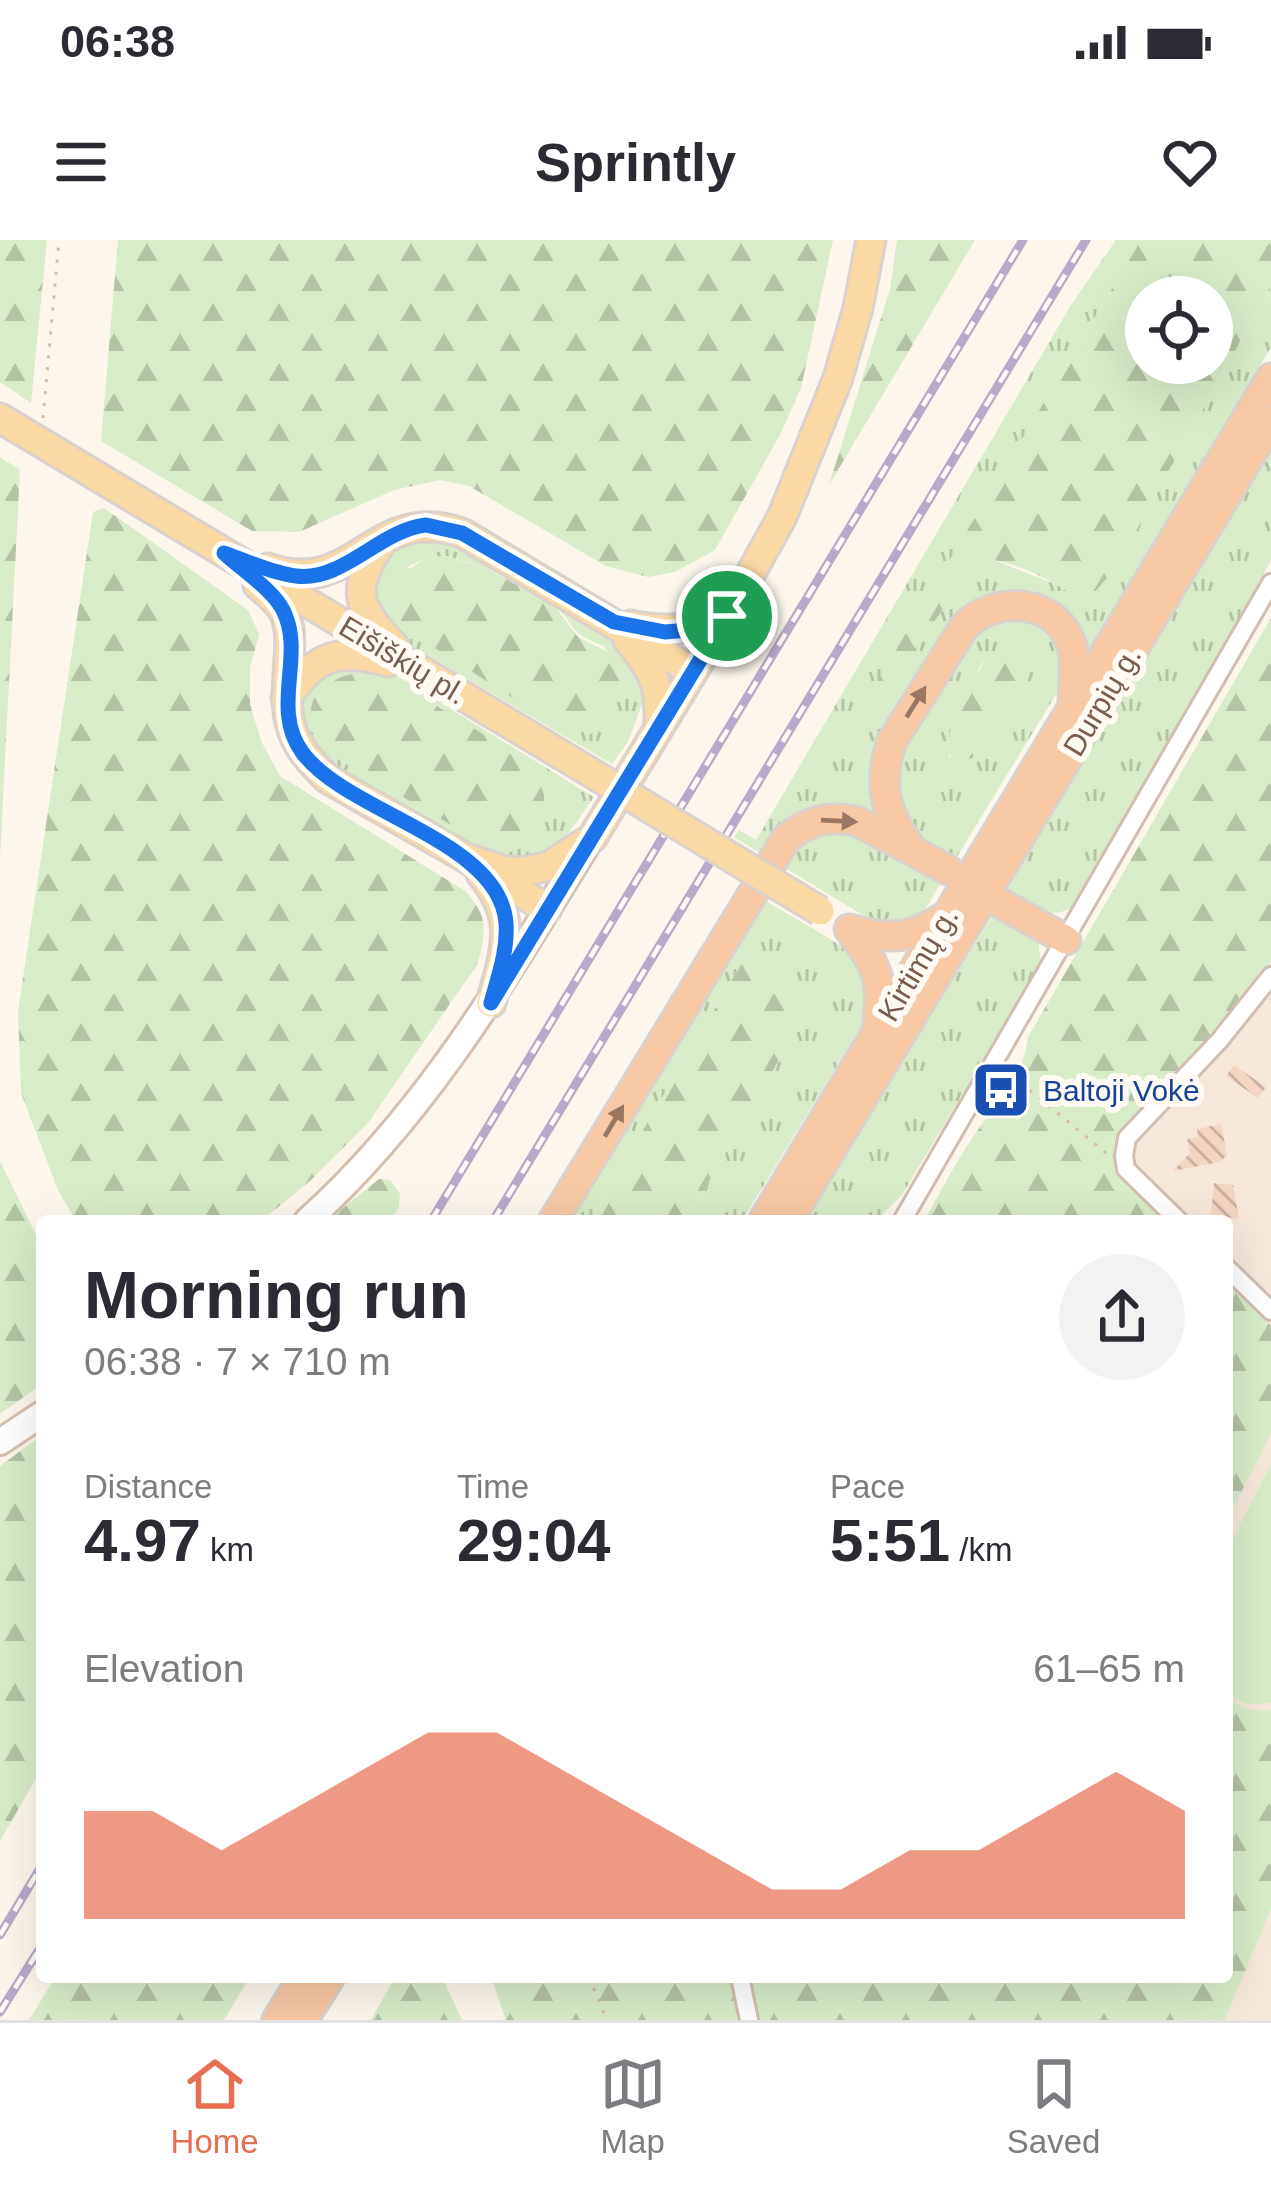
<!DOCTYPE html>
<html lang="en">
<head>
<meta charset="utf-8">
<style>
  :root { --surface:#fff; --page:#f2f2f3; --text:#2b2b33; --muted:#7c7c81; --line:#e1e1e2; --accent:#e76f51 }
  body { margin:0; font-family:Helvetica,sans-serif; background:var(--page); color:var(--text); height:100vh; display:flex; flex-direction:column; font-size:45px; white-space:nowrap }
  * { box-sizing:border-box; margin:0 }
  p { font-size:39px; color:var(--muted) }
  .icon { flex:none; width:66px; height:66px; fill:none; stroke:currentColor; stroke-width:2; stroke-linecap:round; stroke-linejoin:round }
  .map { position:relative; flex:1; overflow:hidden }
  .side { position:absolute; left:36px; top:975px; width:1197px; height:768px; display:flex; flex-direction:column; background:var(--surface); border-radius:12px; box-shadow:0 12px 48px #0002 }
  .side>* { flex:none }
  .tools { position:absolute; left:1125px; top:36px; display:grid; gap:24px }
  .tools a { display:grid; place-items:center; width:108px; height:108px; border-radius:50%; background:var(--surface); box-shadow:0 12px 48px #0002; font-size:60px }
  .pin { position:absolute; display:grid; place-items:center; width:102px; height:102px; color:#fff; margin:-51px; border:6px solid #fff; border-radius:50%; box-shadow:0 3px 12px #0007 }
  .round { display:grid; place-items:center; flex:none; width:126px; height:126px; border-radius:63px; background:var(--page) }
  .summary { display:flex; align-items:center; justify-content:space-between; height:204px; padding:0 48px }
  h1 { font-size:66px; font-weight:600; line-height:90px }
  .figures { display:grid; grid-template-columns:repeat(3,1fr); gap:18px; height:204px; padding:12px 48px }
  .figures div { display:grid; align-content:center }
  .figures b { font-size:60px; font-weight:600 }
  .figures small { font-size:33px; font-weight:400 }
  .figures p { font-size:33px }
  .chart { height:336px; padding:24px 48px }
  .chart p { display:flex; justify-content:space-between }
  .chart svg { width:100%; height:216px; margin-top:12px; fill:var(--accent); opacity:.7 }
  .status { display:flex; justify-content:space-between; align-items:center; height:84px; padding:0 60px; background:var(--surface); direction:ltr }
  .status svg { height:33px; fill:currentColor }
  header { display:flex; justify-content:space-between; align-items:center; height:156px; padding:0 48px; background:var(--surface); font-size:54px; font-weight:600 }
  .tabs { display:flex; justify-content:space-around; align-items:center; height:168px; border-top:3px solid var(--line); background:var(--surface); font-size:33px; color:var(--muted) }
  .tabs a { display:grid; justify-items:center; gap:6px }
  .tabs .on { color:var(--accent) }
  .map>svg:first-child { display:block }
  .residential { fill:#f5e8da }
  .grass { fill:url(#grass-tufts); fill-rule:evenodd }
  .forest { fill:url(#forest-firs); fill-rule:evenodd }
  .park { fill:#d8ecc9 }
  .building { fill:url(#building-back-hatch) }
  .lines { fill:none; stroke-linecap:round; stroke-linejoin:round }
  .minor-casing { stroke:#d1beb0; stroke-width:22 }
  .secondary-casing { stroke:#d6c0b0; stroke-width:30 }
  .primary-casing { stroke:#dad1cd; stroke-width:33 }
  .trunk-casing { stroke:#dad1cd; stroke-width:33 }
  .path { stroke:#d9b8a5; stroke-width:3; stroke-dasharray:3 9; stroke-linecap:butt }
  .minor { stroke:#fff; stroke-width:16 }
  .secondary { stroke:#fff; stroke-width:24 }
  .primary { stroke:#fbd9a5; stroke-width:27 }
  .trunk { stroke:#f9c8a4; stroke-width:27 }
  .rail-casing { stroke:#b9a8c9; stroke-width:9 }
  .rail { stroke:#fffaf3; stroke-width:4.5; stroke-dasharray:14; stroke-linecap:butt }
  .primary-bridge-casing { stroke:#dad1cd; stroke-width:33; stroke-linecap:butt }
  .primary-bridge { stroke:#fbd9a5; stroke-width:27 }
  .oneway { fill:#9a7763 }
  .route-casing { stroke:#fff; stroke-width:24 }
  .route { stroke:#1a73e8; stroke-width:15 }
  .labels { text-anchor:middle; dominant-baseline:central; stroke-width:12; stroke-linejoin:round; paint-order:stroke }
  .street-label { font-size:30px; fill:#7a5c4d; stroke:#fffaf3 }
  .transit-label { font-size:30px; fill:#164399; stroke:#fffaf3; text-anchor:start }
</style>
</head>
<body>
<div class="status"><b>06:38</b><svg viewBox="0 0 49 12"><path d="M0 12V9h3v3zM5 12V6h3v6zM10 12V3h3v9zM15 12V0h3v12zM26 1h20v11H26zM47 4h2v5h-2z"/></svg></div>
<header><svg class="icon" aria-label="menu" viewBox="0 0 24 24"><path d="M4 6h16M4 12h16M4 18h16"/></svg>Sprintly<svg class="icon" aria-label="heart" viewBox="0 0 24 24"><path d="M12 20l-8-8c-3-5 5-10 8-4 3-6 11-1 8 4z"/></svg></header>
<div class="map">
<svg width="1271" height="1780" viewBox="0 0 1271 1780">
  <defs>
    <pattern id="grass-tufts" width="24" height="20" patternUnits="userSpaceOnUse" patternTransform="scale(3)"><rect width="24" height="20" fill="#d8ecc9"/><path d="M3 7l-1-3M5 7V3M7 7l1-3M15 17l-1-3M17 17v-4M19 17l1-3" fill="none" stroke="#b4c2a5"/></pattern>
    <pattern id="forest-firs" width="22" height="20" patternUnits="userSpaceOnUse" patternTransform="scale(3)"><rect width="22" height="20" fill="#d8ecc9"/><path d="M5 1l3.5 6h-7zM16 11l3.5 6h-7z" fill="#b4c2a5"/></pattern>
    <pattern id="building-back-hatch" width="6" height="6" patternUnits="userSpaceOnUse" patternTransform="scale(3)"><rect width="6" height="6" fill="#f3d5c3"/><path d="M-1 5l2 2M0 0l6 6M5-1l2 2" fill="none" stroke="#cab0a1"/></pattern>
  </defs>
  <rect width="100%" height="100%" fill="#fdf6ec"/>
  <path class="residential" d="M1271,720V1086L1227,1040V981H1170L1118,927L1114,915V901L1210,799Z
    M1271,1194V1470H1252L1227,1460V1280Z
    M1271,1669V1780H1225Z"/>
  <path class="grass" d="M1116,0H1141L865,462L872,468L978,319H991L1060,346L1086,363L1116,327L1271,45V107L1083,419L1079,412L999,357L882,507L878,579L862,572L763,615L734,597L739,590L756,600L1071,65Z
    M1271,207V319L1256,350L1073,667C1047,682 1029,665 1006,652Z
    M406,299H451L591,384L634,420L645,456L628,502L612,524L410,405L390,390L372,352L384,314ZM446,316C477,324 528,343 553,364C578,385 565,392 604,406L623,442L604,470V485L407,327L426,318Z
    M1014,370L1056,390L1066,432L1060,448L955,620L915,597L900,583L895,514L964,397ZM984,420L950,519C944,485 967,448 984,420Z
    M338,422L392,433L594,557L557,610L525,622L488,616L332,526C305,504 297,480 301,447Z
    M843,585L944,638L919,679L884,688L777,623L792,602Z
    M758,656L864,719L868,775L742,981H686L799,785L750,721L741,725L589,981H560Z
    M997,668L1038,699L1041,723L902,955L876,981H804Z"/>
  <path class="forest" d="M0,0H47L31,163L0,142Z
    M118,0H833L801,148L781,193L715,310L675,332L648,337L606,326L469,246L440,240L394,250L299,292L252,291L101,201Z
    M897,0H975L829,245L890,49Z
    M1141,0H1271V45L1116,327L1086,363C1058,344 1013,318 978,319L873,469L864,463ZM1146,57H1212V123H1146Z
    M0,217L20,230L0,618Z
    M104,268L248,370L259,394L250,428V464L261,501L280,536L465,651C489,677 486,690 478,723L368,883L310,941L261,981H76L58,950L21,853L18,771L93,272Z
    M446,316L487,329L553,364L578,397L622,419L623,442L604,470V486L591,494L557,486L405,389C392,371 392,358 397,337L426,318Z
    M1271,378V720L1210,799L1114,902L1118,927L1170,981H924C940,953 955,923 973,897C998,859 1021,847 1028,797Z
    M1001,411C1017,411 1021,413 1030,427L1028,436L972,518L956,523L948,511C950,475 970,428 1001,411Z
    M357,433L387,436L533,524L544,555V574L539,594L527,605L495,606L472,597L327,513C298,474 308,442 357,433Z
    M749,721H758C779,741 796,755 799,785L686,981H589L741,725Z
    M0,921L42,1007V1144L0,1174Z
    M379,939L390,940L400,953L399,967L390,981H327Z
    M1227,1040L1271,1086V1194L1227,1280Z
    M42,1195V1528L0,1601V1226Z
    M1227,1460L1252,1470H1271V1669L1225,1780H506L491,1737H1227Z
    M55,1737H250L224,1780H29Z
    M395,1737H442L462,1780H371Z"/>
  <path class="park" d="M1271,1224V1463L1247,1464L1227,1455V1311Z"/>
  <path class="building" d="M1234,825L1266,847L1258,858L1226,836Z
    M1221,884L1227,915L1220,922L1173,931L1190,913L1187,899L1198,897L1197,889Z
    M1214,943L1233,945L1239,979L1211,975Z"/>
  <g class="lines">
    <defs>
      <path id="minor" d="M902,981L1271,343
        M1179,981L1126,929L1124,916L1127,898L1219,801L1271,736
        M1227,1028L1271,1071
        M740,1737L749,1780"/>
      <path id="secondary" d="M307,981C428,872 506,736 590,600
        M0,1202L42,1174"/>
      <path id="primary" d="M0,178L560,514
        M380,305C350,349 357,369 394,406
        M268,328C356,359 373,262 462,293L692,431
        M258,345C267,353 278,361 284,372C291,387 290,403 289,419C285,476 284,498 328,539L466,618L547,669
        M630,385C668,393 691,389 727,376
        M628,400C653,431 660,443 659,483
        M286,458C318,414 336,408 389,422
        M466,618L506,631L522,632L549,626L592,598L727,376L782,277L838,138L858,68L871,0
        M481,634C519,680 505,710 491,763"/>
      <path id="trunk" d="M908,604C884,570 879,543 891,503L964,387C995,355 1056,357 1072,406C1077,423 1073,445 1073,463
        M1002,664L1066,700
        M849,689C877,725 883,737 878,783
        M849,689C888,700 909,700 944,677
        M553,981L786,599C808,580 828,576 857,581L948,630
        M763,981L1271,138
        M788,981L1271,181
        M277,1780L303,1737
        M303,1780L330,1737"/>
    </defs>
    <use href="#minor" class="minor-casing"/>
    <use href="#secondary" class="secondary-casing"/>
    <use href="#primary" class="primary-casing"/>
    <use href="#trunk" class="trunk-casing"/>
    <path class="path" d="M43,178L59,0
      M1011,835L1106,913
      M589,1737L607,1780"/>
    <use href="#minor" class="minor"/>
    <use href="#secondary" class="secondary"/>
    <use href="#primary" class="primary"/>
    <use href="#trunk" class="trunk"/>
    <defs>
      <path id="rail" d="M431,981L1023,0
        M493,981L1086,0
        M0,1695L42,1625
        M0,1772L42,1705"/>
    </defs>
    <use href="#rail" class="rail-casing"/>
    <use href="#rail" class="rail"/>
    <defs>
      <path id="primary-bridge" d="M560,514L820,671"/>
    </defs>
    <use href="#primary-bridge" class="primary-bridge-casing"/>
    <use href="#primary-bridge" class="primary-bridge"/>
  </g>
  <defs><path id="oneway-solid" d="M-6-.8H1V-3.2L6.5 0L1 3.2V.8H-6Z" transform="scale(3)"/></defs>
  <g class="oneway">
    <use href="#oneway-solid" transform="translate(916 462) rotate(-58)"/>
    <use href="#oneway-solid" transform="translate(839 581) rotate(3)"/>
    <use href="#oneway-solid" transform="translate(614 881) rotate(-59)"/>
  </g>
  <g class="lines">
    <defs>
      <path id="route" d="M426,285L462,293L614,382L665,392L689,390L727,376L491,763C498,737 508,710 506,683C500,600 346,573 302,512C270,468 306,415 283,370C272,349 242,330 224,313C247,321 272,333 296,336C343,342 380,290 426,285Z"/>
    </defs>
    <use href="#route" class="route-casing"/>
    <use href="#route" class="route"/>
  </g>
  <defs>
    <symbol id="bus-square" viewBox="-11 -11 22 22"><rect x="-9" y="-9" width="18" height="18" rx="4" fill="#1a4fb4" stroke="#fffaf3"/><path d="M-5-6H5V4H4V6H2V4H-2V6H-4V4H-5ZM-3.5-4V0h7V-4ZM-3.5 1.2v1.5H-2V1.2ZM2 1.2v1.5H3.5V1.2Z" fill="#fff"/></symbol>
  </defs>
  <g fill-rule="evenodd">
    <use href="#bus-square" x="968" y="817" width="66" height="66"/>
  </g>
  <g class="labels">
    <g class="street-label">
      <text transform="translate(403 420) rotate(31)">Eišiškių pl.</text>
      <text transform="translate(1102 461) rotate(-59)">Durpių g.</text>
      <text transform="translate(918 724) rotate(-59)">Kirtimų g.</text>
    </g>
    <g class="transit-label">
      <text x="1043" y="850">Baltoji Vokė</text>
    </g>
  </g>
</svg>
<div class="tools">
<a><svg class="icon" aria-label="locate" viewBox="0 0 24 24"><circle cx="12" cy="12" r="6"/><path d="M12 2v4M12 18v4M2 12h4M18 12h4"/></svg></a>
</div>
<div class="pin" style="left:727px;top:376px;background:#1e9e55"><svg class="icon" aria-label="arrive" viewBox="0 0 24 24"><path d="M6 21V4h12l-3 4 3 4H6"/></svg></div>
<section class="side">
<div class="summary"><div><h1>Morning run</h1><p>06:38 · 7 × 710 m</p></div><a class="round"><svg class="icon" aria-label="share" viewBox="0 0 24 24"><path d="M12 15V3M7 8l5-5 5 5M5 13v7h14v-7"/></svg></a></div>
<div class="figures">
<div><p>Distance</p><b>4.97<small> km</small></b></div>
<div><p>Time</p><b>29:04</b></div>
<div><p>Pace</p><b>5:51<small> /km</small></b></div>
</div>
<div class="chart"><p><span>Elevation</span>61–65 m</p>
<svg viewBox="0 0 160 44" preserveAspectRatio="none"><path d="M0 44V22L10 22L20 30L30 22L40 14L50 6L60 6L70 14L80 22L90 30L100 38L110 38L120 30L130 30L140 22L150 14L160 22V44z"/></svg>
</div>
</section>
</div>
<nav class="tabs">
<a class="on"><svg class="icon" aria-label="home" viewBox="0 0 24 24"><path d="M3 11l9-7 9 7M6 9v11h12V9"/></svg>Home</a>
<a><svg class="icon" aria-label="map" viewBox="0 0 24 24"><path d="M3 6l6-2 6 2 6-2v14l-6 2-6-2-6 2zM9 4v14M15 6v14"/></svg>Map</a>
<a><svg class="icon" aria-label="saved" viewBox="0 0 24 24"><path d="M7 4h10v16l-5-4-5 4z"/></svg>Saved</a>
</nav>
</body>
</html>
